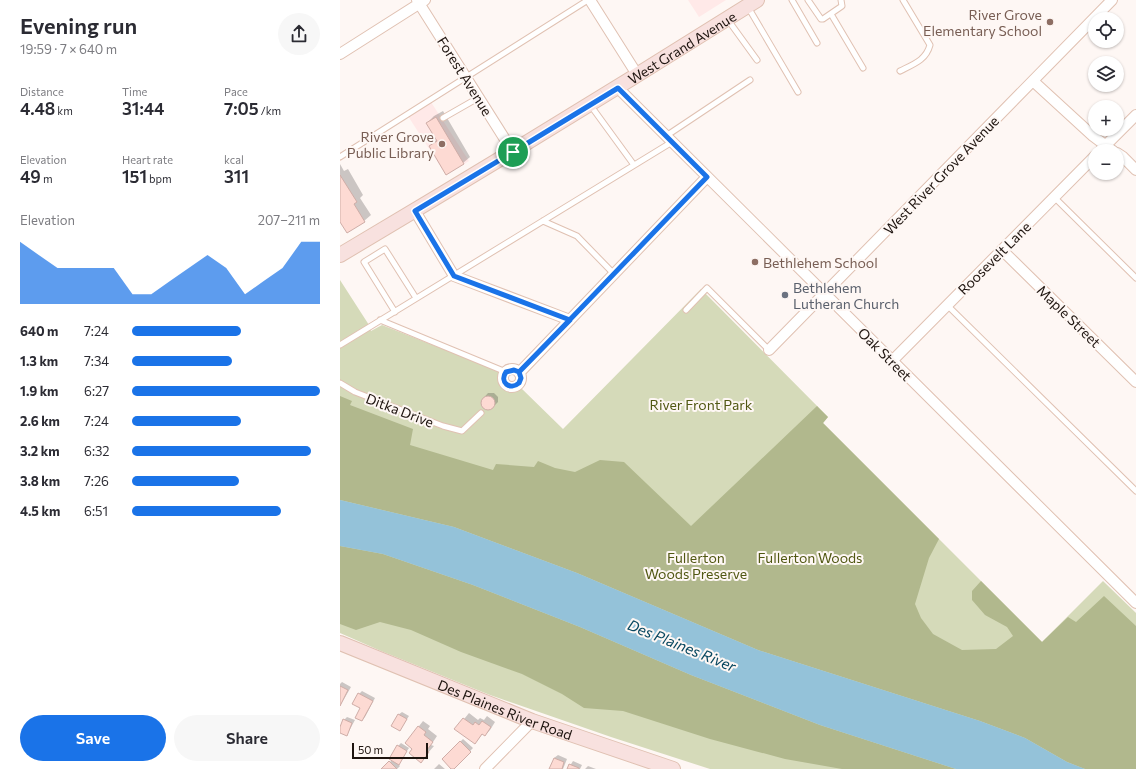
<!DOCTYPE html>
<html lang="en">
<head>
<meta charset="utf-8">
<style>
  :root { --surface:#fff; --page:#f7f7f7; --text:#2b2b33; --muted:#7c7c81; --accent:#1a73e8 }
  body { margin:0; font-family:Commissioner,sans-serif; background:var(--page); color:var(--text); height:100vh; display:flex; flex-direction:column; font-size:15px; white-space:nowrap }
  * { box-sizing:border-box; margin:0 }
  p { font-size:13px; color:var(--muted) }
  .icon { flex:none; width:22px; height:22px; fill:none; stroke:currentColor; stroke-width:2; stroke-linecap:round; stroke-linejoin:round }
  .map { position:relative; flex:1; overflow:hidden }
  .panel { display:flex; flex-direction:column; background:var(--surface); width:340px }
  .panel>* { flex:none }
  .fabs { position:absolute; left:748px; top:12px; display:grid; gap:8px }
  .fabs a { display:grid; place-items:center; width:36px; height:36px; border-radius:50%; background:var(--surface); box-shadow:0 1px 3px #0004; font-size:20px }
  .scale { position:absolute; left:12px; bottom:10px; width:76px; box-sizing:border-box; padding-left:4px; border:2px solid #1e140f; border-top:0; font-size:11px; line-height:14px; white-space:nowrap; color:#1e140f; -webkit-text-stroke:3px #fef7f4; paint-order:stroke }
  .pin { position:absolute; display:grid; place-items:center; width:34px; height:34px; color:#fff; margin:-17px; border:2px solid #fff; border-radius:50%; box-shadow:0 1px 4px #0007 }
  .round { display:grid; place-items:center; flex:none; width:42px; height:42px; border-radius:21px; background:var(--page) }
  .head { display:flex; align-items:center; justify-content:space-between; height:68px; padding:0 20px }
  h1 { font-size:22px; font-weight:600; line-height:30px }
  .figures { display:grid; grid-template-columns:repeat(3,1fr); gap:6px; height:68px; padding:4px 20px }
  .figures div { display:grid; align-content:center }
  .figures b { font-size:17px; font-weight:600 }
  .figures small { font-size:11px; font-weight:400 }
  .figures p { font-size:11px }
  .chart { height:112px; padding:8px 20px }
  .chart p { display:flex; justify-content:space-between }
  .chart svg { width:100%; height:72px; margin-top:4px; fill:var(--accent); opacity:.7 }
  .cta { display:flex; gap:8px; margin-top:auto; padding:8px 20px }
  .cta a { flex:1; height:46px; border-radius:24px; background:var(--accent); color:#fff; font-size:16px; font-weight:600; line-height:46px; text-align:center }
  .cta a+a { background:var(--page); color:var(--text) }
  ul { padding:0 20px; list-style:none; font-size:13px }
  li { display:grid; grid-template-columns:64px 48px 1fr; align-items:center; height:30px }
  li i { height:10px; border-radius:5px; background:var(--accent) }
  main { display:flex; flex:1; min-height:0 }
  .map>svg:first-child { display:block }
  .commercial { fill:#ffe9e8 }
  .green { fill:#d5dab9 }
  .forest { fill:#b1b88d }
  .water { fill:#94c2d9 }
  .shadow { fill:#0003 }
  .building { fill:#fddad3; stroke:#cfada7 }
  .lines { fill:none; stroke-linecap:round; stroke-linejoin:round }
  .service-casing { stroke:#e0c1b2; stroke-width:7 }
  .minor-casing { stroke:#e0c1b2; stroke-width:12 }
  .secondary-casing { stroke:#e0c1b2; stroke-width:16 }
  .service { stroke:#fff; stroke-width:5 }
  .minor { stroke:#fff; stroke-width:10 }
  .secondary { stroke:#f8e1df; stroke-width:14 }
  .route-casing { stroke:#fff; stroke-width:8 }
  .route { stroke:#1a73e8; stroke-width:5 }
  .education-dot { fill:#8d6e63; stroke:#fef7f4; stroke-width:1.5 }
  .worship-dot { fill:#6b7280; stroke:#fef7f4; stroke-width:1.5 }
  .labels { text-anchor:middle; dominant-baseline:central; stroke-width:4; stroke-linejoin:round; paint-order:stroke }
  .education-label { font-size:14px; fill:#785e54; stroke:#fef7f4; text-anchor:end }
  .street-label { font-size:14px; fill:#1e140f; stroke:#fef7f4 }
  .worship-label { font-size:14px; fill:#5b616d; stroke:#fef7f4; text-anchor:start }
  .park-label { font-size:14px; fill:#515813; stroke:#fef7f4 }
  .water-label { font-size:15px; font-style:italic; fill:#094860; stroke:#fef7f4 }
</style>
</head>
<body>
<main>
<section class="panel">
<div class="head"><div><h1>Evening run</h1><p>19:59 · 7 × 640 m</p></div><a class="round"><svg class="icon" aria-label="share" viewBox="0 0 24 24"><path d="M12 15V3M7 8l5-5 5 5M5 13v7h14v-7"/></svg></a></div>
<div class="figures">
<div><p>Distance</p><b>4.48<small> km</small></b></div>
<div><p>Time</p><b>31:44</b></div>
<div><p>Pace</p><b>7:05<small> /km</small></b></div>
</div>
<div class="figures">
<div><p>Elevation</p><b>49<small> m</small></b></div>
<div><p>Heart rate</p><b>151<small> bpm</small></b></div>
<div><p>kcal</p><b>311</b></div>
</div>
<div class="chart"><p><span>Elevation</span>207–211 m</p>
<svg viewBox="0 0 160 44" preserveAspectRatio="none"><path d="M0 44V6L10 14L20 22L30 22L40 22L50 22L60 38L70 38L80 30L90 22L100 14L110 22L120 38L130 30L140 22L150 6L160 6V44z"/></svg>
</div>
<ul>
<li><b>640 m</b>7:24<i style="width:58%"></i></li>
<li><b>1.3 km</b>7:34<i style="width:53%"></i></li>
<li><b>1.9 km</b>6:27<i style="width:100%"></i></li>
<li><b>2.6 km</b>7:24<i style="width:58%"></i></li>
<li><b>3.2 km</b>6:32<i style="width:95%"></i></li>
<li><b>3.8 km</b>7:26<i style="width:57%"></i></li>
<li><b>4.5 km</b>6:51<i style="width:79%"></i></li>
</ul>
<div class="cta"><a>Save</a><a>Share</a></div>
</section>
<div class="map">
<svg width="796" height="769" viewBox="0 0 796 769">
  <rect width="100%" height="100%" fill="#fef7f4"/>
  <path class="commercial" d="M348,0H386L359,17Z
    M89,99L129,161L106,175L66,113Z"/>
  <path class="green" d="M0,280L29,325L31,331L42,325L161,372L158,379L164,388L173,391L180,387L223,429L361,289L488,417L483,423L702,642L763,581L796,613V769H370L271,737L150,695L41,651L0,633Z"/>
  <path class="forest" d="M0,396L12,401L10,405L73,429L70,445L153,470L156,464L194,467L198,461L215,468L235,472L260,460L284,462L351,526L477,406L488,417L483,423L599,539L589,558L575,604L581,618L593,634L622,650L656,649L673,636L667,627L645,615L632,600V591L641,581L702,642L728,617L736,622L764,596L796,626V769H745L727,762L685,738L640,721L418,650L237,573L114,527L0,500Z
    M0,546L43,554L133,585L240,627L351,675L480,725L616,769H502L445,759L370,739L283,711L244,708L222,694L182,674L121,652L71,630L40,622L16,630L0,624Z"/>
  <path class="water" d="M0,500L114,527L237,573L418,650L640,721L685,738L727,762L745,769H616L480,725L351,675L240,627L133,585L43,554L0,546Z"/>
  <path class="shadow" d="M103,111L130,157L123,163L90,147L97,139L87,123L94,116Z
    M0,164L4,171L8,169L23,195L20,198L31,215L24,221L0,220Z
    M148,393H154L158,397V402L151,409H145L141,405V401Z
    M2,682L11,687L0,706V684Z
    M22,691L35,698L25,717L22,720L19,694Z
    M62,712L69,716L60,730L58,715Z
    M129,713L138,720L140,718L144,720L147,716L155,722L150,730L145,735L143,733L135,743L116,729Z
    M7,717L15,720L9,731L6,734L0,732V729L4,720Z
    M83,721L90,726L88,729L97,736L91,745L94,746L81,761L74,749L66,743Z
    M123,739L133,748L113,769L103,759Z
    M61,743L69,748L58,764L60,766L57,769H43L52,760L58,746Z
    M218,755L227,759L223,769H210L214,758Z
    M233,761L242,765L240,769H228Z
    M99,764L105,769H94Z
    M248,766L256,769H245Z"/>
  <path class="building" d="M96,117L124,164L106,175L89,146L97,141L86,123Z
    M0,175L17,202L14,204L25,222L7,233L0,222Z
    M141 403a7 7 0 1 1 14 0a7 7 0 1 1-14 0Z
    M0,686L8,690L0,706Z
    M18,693L33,701L22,721L15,718L20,708L12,704Z
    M58,714L67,719L60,731L51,726Z
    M123,718L133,725L135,722L139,725L142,721L151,727L145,736L142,734L135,744L114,729Z
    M3,719L12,723L7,736L0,733V727Z
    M78,726L86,732L84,735L93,742L87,750L89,752L81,763L69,753L72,749L65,743Z
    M120,741L131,752L114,769H111L102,759Z
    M57,745L67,751L59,765L49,759Z
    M214,758L224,762L222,769H209Z
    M49,761L57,769H41Z
    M229,764L239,768V769H227Z"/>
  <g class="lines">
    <defs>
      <path id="service" d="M452,0L477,43
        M468,0L481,19H483L502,6L501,0
        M408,7L458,92
        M491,14L523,68
        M388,20L417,60
        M560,71C574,64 586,60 590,45L563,0
        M251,106L294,165
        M103,118L138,98
        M326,136L410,80
        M0,157L248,0
        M714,197L796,278
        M203,221L237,236L274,274
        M607,305L796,491
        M346,310L367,288L429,350
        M55,312L24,262L45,249L76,298
        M40,320L166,372
        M0,345L332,142
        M0,383L15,392L103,426L122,431L141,413"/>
      <path id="minor" d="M77,0L173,152
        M250,0L298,76
        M0,54L85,0
        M693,81L753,136L773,151
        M278,88L796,603
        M761,150L796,115
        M777,153L783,157L796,170
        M75,211L114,276L230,320
        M662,250L796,382
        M429,350L772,0
        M552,361L755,156
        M163 378a9 9 0 1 1 18 0a9 9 0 1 1-18 0Z
        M179,373L367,177
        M145,769L192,721"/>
      <g id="secondary">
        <path id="s1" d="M0,255C140,172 279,87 417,0"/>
        <path id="s2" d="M0,643L192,721L333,769"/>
      </g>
    </defs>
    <use href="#service" class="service-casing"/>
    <use href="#minor" class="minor-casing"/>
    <use href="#secondary" class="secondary-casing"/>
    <use href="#service" class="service"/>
    <use href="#minor" class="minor"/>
    <use href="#secondary" class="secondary"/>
  </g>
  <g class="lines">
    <defs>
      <path id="route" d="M173,152L75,211L114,276L230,320L179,372L181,378L179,383C170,391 159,382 166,372L174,370L179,372C242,308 304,242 367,177L278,88L173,152"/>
    </defs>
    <use href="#route" class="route-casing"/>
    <use href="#route" class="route"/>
  </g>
  <g class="education-dot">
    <circle cx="710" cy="22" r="4"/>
    <circle cx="102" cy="144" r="4"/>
    <circle cx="415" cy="262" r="4"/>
  </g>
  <circle class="worship-dot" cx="445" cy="295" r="4"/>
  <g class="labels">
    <g class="education-label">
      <text x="702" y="14">River Grove<tspan x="702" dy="16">Elementary School</tspan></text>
      <text x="94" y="136">River Grove<tspan x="94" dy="16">Public Library</tspan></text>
      <text x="423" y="262" text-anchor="start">Bethlehem School</text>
    </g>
    <g class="street-label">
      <text stroke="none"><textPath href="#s1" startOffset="400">West Grand Avenue</textPath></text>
      <text transform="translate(125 76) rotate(58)">Forest Avenue</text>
      <text transform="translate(601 175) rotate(-46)">West River Grove Avenue</text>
      <text transform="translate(654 258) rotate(-45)">Roosevelt Lane</text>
      <text transform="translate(729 316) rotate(44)">Maple Street</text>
      <text transform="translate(545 354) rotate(45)">Oak Street</text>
      <text transform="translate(60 410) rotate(21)">Ditka Drive</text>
      <text stroke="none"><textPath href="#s2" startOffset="178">Des Plaines River Road</textPath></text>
    </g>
    <g class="worship-label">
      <text x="453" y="287">Bethlehem<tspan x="453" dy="16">Lutheran Church</tspan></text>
    </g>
    <g class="park-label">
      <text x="361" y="404">River Front Park</text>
      <text x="356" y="557">Fullerton<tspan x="356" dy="16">Woods Preserve</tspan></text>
      <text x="470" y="557">Fullerton Woods</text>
    </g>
    <g class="water-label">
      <text transform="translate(342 645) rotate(22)">Des Plaines River</text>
    </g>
  </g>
</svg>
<div class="fabs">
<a><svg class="icon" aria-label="locate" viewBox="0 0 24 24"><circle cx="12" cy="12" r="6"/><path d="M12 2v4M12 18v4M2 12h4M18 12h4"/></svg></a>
<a><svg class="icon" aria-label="layers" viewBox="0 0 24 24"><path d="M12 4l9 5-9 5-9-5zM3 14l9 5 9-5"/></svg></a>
<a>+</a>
<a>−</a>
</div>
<div class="scale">50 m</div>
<div class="pin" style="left:173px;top:152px;background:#1e9e55"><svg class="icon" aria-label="arrive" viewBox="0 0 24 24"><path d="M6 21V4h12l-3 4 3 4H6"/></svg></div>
</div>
</main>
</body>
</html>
